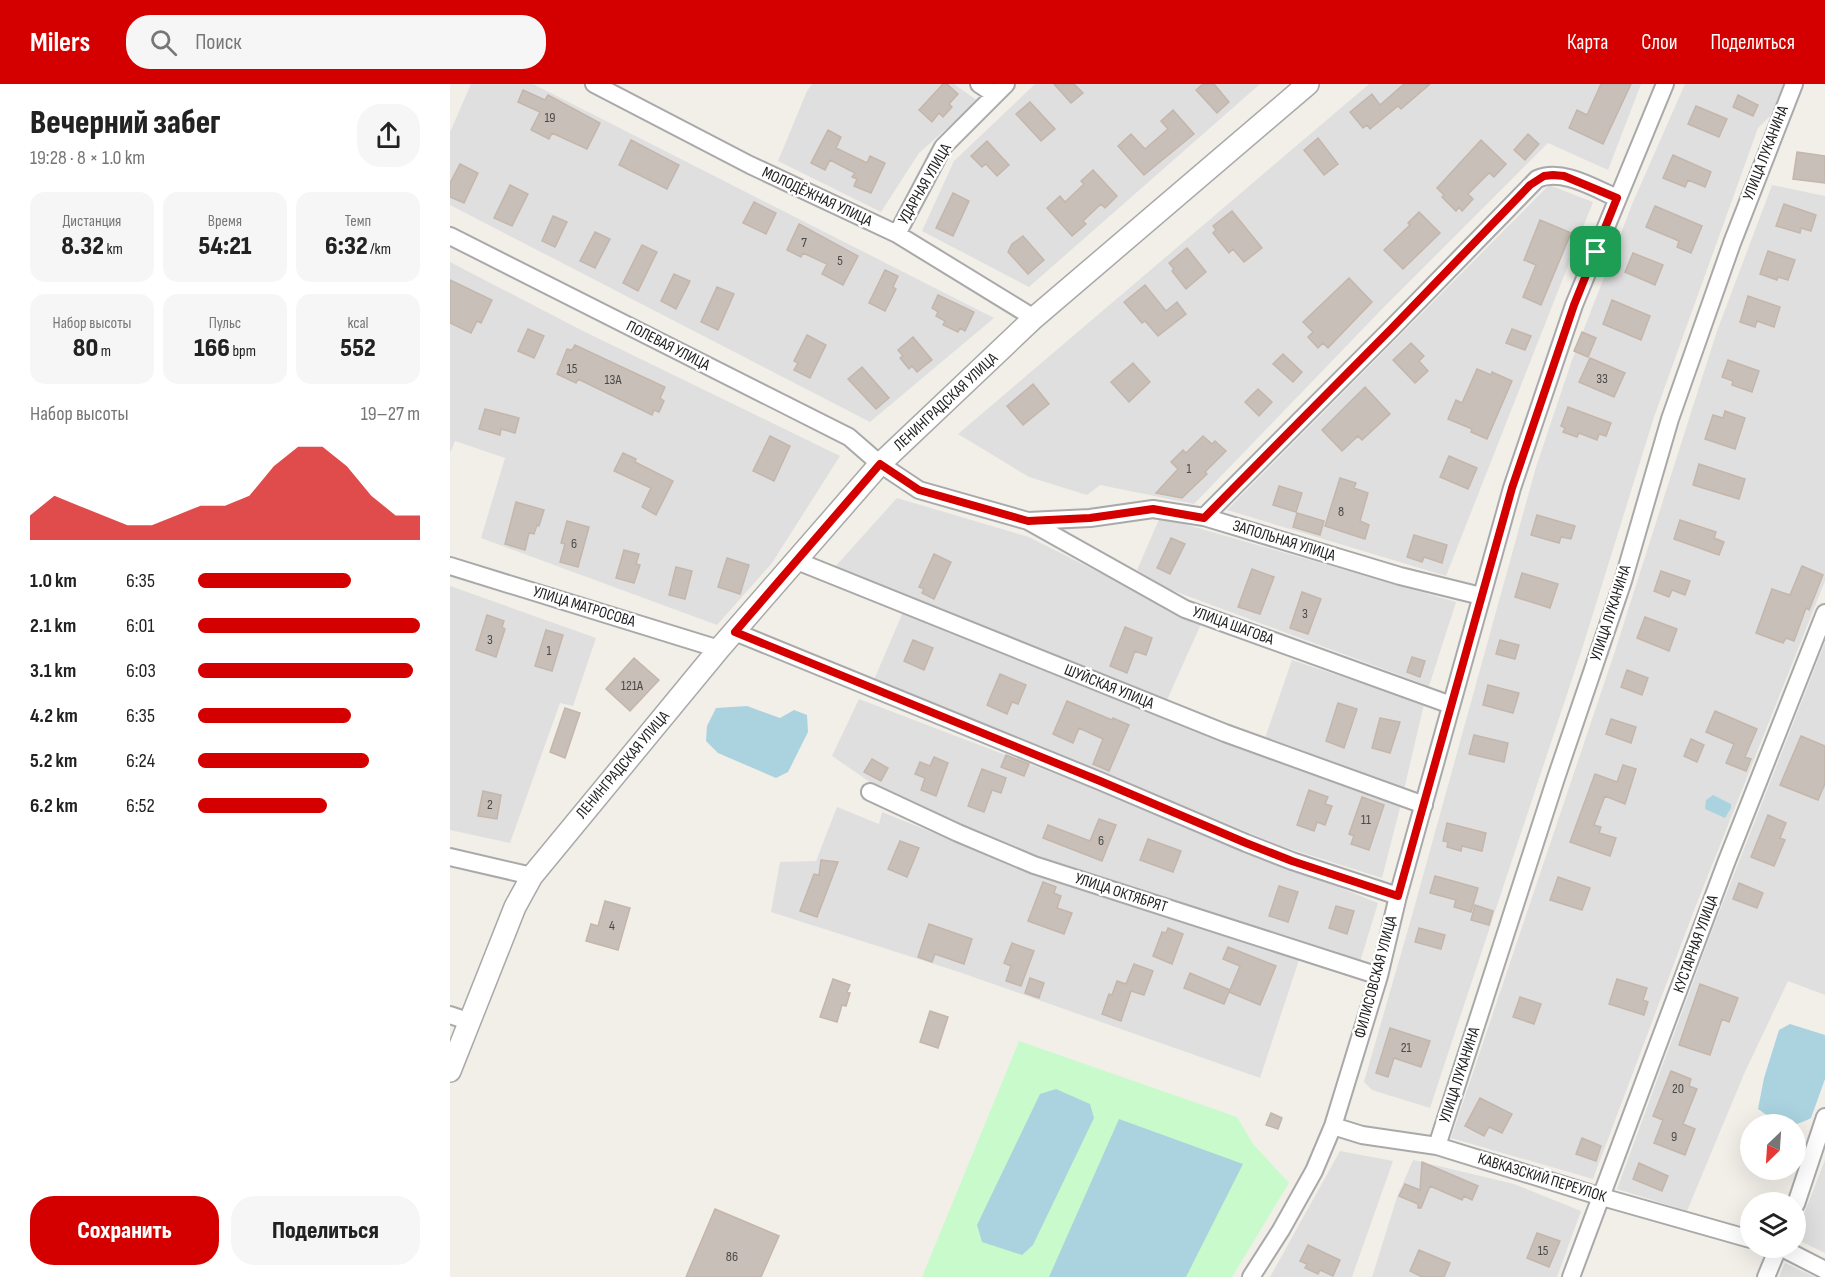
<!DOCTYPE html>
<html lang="ru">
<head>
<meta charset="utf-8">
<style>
  :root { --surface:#fff; --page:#f6f6f6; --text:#222; --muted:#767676; --accent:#d40000 }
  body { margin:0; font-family:"Sofia Sans Condensed",sans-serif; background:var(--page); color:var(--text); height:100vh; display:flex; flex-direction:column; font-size:22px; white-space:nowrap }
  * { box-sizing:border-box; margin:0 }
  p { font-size:20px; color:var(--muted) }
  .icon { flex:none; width:33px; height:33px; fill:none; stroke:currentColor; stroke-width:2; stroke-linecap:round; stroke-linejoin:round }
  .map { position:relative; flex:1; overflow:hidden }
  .panel { display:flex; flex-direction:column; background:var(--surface); width:450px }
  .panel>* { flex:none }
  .needle { width:39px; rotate:205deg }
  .controls { position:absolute; left:1290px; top:1030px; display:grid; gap:12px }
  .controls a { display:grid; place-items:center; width:66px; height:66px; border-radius:50%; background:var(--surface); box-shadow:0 6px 24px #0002; font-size:30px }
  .pin { position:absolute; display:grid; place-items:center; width:51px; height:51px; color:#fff; margin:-26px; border-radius:12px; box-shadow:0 3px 9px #0006 }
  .round { display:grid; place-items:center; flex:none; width:63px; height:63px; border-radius:24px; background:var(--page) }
  .headline { display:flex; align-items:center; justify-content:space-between; height:102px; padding:0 30px }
  h1 { font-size:33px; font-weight:800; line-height:45px }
  .metrics { display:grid; grid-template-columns:repeat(3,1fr); gap:9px; height:102px; padding:6px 30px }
  .metrics div { display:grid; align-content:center; border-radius:15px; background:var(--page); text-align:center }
  .metrics b { font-size:26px; font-weight:800 }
  .metrics small { font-size:16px; font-weight:400 }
  .metrics p { font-size:16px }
  .chart { height:168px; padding:12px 30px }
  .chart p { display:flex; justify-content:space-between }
  .chart svg { width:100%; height:108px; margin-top:6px; fill:var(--accent); opacity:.7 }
  .cta { display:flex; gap:12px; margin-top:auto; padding:12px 30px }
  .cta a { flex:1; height:69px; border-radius:24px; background:var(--accent); color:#fff; font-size:24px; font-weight:800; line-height:69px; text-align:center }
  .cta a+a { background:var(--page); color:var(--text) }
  ul { padding:0 30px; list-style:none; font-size:20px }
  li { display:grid; grid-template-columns:96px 72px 1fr; align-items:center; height:45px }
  li i { height:15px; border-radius:8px; background:var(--accent) }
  header { display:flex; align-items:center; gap:36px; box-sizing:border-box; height:84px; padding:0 30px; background:var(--accent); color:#fff }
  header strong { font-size:28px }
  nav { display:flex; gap:33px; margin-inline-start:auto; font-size:21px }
  .search { width:420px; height:54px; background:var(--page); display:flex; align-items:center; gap:15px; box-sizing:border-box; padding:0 21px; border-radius:24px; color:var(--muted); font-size:22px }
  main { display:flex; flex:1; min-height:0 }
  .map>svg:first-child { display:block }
  .residential { fill:#e0dfdf }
  .park { fill:#c8facc }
  .water { fill:#aad3df }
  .building { fill:#c7bfb8; stroke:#c4b6ab; stroke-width:1.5 }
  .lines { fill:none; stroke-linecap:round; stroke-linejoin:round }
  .minor-casing { stroke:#a9a9a9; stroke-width:20 }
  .tertiary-casing { stroke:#a9a9a9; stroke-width:24 }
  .minor { stroke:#fff; stroke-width:16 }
  .tertiary { stroke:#fff; stroke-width:21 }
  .route-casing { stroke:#fff; stroke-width:12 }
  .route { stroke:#d40000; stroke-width:8 }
  .labels { text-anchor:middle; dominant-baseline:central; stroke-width:5; stroke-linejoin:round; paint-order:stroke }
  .number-label { font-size:14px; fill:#4b4948 }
  .street-label { font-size:16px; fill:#222; stroke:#fff }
</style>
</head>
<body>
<header>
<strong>Milers</strong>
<div class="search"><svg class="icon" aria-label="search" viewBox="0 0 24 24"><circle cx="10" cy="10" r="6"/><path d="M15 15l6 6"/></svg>Поиск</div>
<nav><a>Карта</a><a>Слои</a><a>Поделиться</a></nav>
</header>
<main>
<section class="panel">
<div class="headline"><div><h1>Вечерний забег</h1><p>19:28 · 8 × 1.0 km</p></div><a class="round"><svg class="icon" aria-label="share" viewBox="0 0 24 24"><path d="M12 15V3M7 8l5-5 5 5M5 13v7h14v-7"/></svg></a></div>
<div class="metrics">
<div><p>Дистанция</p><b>8.32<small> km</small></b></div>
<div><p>Время</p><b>54:21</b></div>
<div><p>Темп</p><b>6:32<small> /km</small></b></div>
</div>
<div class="metrics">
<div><p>Набор высоты</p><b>80<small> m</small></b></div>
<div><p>Пульс</p><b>166<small> bpm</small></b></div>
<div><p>kcal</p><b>552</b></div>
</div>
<div class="chart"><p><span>Набор высоты</span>19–27 m</p>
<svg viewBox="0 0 160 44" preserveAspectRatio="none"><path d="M0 44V34L10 26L20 30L30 34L40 38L50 38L60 34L70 30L80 30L90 26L100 14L110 6L120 6L130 14L140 26L150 34L160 34V44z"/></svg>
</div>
<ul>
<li><b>1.0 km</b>6:35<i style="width:69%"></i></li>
<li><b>2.1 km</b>6:01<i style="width:100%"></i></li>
<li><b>3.1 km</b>6:03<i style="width:97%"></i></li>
<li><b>4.2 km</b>6:35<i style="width:69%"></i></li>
<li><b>5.2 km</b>6:24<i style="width:77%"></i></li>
<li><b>6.2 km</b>6:52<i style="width:58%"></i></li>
</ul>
<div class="cta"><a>Сохранить</a><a>Поделиться</a></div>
</section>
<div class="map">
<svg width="1375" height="1193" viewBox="0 0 1375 1193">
  <rect width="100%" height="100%" fill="#f2efe9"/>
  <path class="residential" d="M21,0H83L544,234L420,338L0,121V48Z
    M362,0H504L528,17L469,69L431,128L328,77L357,7Z
    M585,0H810L579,203L472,147L504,77Z
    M919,0H1191L1158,86L1098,59L935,222L744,420L650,401L637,411L579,393L508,350Z
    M1235,0H1336L1324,28L1308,44L1204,333L1133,562L980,1024L922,1006L914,998L963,828L1086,383L1122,276L1183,118Z
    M1099,101L1143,118L996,492L777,426Z
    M1322,101L1375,112V497L1243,829L1143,1095L1001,1054L1165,567L1267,247Z
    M0,178L131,246L390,372L322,479L267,541L31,454L55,374L5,357L0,369Z
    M447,414L579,453L751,540L717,616L384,484Z
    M710,433L1006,518L979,602L716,504L687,486Z
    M0,502L146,554L123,622L110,619L60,759L0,746Z
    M453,528L951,720L932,794L831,762L749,728L423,598Z
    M1375,558V911L1338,897L1294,990L1237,1127L1167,1105L1263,844Z
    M842,576L974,620L954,706L815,654Z
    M409,615L637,702L928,819L910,878L579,772L436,709L382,672Z
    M387,723L429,740L432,728L593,793L849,876L810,994L512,889L321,828L330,778L366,777Z
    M890,1067L943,1077L902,1193H820Z
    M963,1076L1064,1100L1131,1127L1107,1193H922L947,1113Z
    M1375,1076V1169L1346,1155V1150Z
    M1335,1179L1365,1193H1329Z"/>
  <path class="park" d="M569,957L787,1033L803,1060L839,1099L782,1193H472Z"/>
  <path class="water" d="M297,622L330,634L344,626L357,631L358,648L338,688L326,694L268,669L256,657L257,642L266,624Z
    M1263,711L1281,720V724L1275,734L1255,725L1256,716Z
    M1340,940L1375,951V995L1361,1034C1336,1047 1329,1040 1308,1025L1314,994L1329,946Z
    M606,1005L640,1020L644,1034L583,1161L572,1171L532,1158L527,1141L590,1010Z
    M669,1035L793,1080L736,1193H599Z"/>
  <path class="building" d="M493,0H497L508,10L499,20L502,23L493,33L489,29L482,38L469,26Z
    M604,0H624L633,9L621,19Z
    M753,0H764L779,18L767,29L746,6Z
    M954,0H980L951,25L948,22L920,45L917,41L913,44L900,28L922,10L930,21Z
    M1151,0H1181L1153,60L1119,44L1127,26L1137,31Z
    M73,6L95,16L98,11L150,39L137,65L102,49L99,55L81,46L90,28L68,18Z
    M1288,11L1308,21L1303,32L1283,23Z
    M580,18L605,45L591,57L566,30Z
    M1246,22L1277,35L1269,53L1238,40Z
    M723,26L744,50L694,91L668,62L681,50L695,65L718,45L711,37Z
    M378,46L391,53L386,64L417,79L420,72L435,79L421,109L404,102L407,95L402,93L405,89L380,76L375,86L361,79Z
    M1078,50L1089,60L1075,76L1064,66Z
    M868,54L888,80L874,91L854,66Z
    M181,56L229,81L217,105L169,81Z
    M1031,56L1056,80L1044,93L1039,89L1018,110L1023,115L1012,127L1009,123L1006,127L992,113L994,111L987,104Z
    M537,57L559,81L547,92L536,80L532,83L521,72Z
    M1347,68L1375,72V99L1343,95Z
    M1223,71L1261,88L1255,103L1238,96L1235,103L1213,94Z
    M10,80L28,89L14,119L0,113V99Z
    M643,86L667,112L655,124L651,120L633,137L636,140L622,152L597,124L610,112L615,118L634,100L631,97Z
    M60,101L78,110L62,142L44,134Z
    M503,109L519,117L503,152L486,144Z
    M304,118L326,129L316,150L293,139Z
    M1334,120L1366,131L1361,147L1351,144L1350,149L1326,142Z
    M1205,122L1252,142L1241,169L1227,163L1229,157L1196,143Z
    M782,127L812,164L794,178L783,165L779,169L763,149L766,146L763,142Z
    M969,128L990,149L953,185L934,166L960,141L958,139Z
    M103,132L117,138L105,163L92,157Z
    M1090,136L1121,149L1091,221L1073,213L1086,181L1074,176Z
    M349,140L408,172L393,201L372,190L377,180L353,169L351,173L337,166Z
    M145,148L160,155L145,184L130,177Z
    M573,152L594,176L578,190L558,168L562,160Z
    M192,161L207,168L188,207L173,199Z
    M737,164L756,188L736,205L722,187L724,185L719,179Z
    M1318,167L1345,176L1338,196L1328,193L1327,196L1310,190Z
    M1183,169L1213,181L1205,201L1175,188Z
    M435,186L448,192L443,203L446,205L435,227L419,219Z
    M224,190L240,197L226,225L211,217Z
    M899,194L922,218L878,264L873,259L868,264L858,253L863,248L853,238Z
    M0,196L42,216L31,239L27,237L21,249L0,239Z
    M695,201L716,227L727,218L736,230L708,252L695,237L692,239L674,218Z
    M267,203L284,210L268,246L251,238Z
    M488,211L524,228L515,247L510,244L508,248L493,241L495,237L486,232L488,228L482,224Z
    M1298,212L1330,223L1324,243L1307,237L1305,243L1290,238Z
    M1162,216L1200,232L1191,256L1153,240Z
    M78,245L94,252L84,274L68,267Z
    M1062,245L1081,252L1075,266L1056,259Z
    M1132,248L1146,254L1138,273L1124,267Z
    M357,251L376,261L360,294L344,286L348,279L344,277Z
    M463,253L482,276L467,288L462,282L459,285L450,274L453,272L448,266Z
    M961,259L974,272L969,277L978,287L965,299L943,276Z
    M125,261L215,303L210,314L214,317L209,328L204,326L202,331L128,295L126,299L107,290L117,265L122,266Z
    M833,270L852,288L843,298L823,280Z
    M1140,274L1175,289L1164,313L1129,298Z
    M1278,276L1309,287L1302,308L1282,301L1283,297L1272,293Z
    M683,279L700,298L679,318L661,298Z
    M412,283L439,314L426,325L398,295Z
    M1027,285L1041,291L1042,288L1062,297L1037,355L1021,348L1022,345L998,335L1006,316L1012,319Z
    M583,300L599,320L573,341L557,322Z
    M915,303L940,330L912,356L908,352L892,367L872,346Z
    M808,305L822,318L809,332L795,318Z
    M1118,323L1161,339L1156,352L1149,350L1147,356L1129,349L1127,353L1113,348L1115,344L1111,342Z
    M35,325L69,334L65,349L51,345L50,351L29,345Z
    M1275,327L1295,334L1285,365L1255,355L1263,331L1273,334Z
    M320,352L340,362L324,397L303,387Z
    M753,352L762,360L765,357L776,367L755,388L757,390L732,414L706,409L728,385L721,378L733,366L736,369Z
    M173,369L186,375L185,378L223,397L206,431L192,423L201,404L164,387Z
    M999,372L1027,384L1018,405L990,393Z
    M1249,380L1295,395L1289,415L1243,401Z
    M890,394L906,399L904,404L918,409L910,437L919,441L915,455L875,442Z
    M829,402L852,409L846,428L823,421Z
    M66,418L94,426L89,442L87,441L84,450L79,449L75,466L55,460Z
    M847,429L874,437L870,451L843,443Z
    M1087,431L1125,442L1121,455L1111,453L1109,459L1081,451Z
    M1230,436L1266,448L1264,454L1274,458L1269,471L1224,455Z
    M117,437L139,443L128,483L110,478L115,460L111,459Z
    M964,451L997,461L992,479L974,473L972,478L957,473Z
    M721,454L735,460L720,490L707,484Z
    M174,466L189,470L186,480L190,481L184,499L166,494Z
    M484,470L501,478L484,515L472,509L474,505L469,503Z
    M277,474L299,481L290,510L268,503Z
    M1352,482L1373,491L1359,526L1356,524L1344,557L1336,554L1333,559L1306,549L1322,505L1340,511Z
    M226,483L242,487L235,515L219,511Z
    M802,485L824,493L810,530L788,523Z
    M1211,487L1240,497L1235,511L1222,506L1219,513L1204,507Z
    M1072,489L1108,500L1100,524L1065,513Z
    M852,508L871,515L858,550L840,544Z
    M37,531L54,537L52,543L55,545L46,573L26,566Z
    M1195,533L1227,545L1219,567L1187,554Z
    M675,543L702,554L696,571L685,567L677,589L660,582Z
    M96,546L113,551L102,587L85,582Z
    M463,556L483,564L474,586L454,577Z
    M1050,556L1069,561L1065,575L1046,570Z
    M962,573L975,577L970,593L957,588Z
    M184,574L209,596L180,627L156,605Z
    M1177,586L1198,594L1192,611L1171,603Z
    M550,590L576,601L568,620L562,618L557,630L537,621Z
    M1038,601L1069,609L1063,629L1033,621Z
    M617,617L662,636L663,634L679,641L659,687L643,680L653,655L629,644L623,659L603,650Z
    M888,619L907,625L894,664L876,657Z
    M115,624L130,629L115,674L100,668Z
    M1265,627L1307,645L1295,673L1301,675L1296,687L1276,679L1284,660L1256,648Z
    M930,634L950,638L940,669L922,664Z
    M1161,635L1186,643L1181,659L1156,650Z
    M1024,651L1058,659L1054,678L1019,670Z
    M1351,652L1375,662V700L1368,716L1330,701Z
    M1241,655L1254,661L1247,678L1234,672Z
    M556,671L579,680L574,692L551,683Z
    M484,673L498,679L486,712L471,706L475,694L465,690L470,678L480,682Z
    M422,675L438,684L431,697L414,688Z
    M1173,681L1186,685L1175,720L1155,712L1144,741L1151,743L1149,749L1166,754L1160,772L1120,758L1145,690L1167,698Z
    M532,685L556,694L551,709L542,706L534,728L518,722Z
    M859,706L878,713L875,720L882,722L875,741L867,738L864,747L847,741Z
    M33,707L51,711L47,735L28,732Z
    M912,713L934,721L919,766L901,760L904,752L899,750Z
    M1318,731L1336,739L1330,754L1335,756L1324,782L1301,773Z
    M649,735L666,741L652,777L593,754L598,741L640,757Z
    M997,739L1036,749L1032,767L1012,762L1011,767L997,763L998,758L993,757Z
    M698,755L731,767L723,788L690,776Z
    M450,757L469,764L457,793L438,785Z
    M371,776L388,778L367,833L350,827L364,790L369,791Z
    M985,792L1028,804L1021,828L1004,823L1006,816L980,809Z
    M1108,793L1140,804L1132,826L1100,816Z
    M593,798L606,803L604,809L611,812L607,824L622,829L614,850L578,837Z
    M1289,799L1313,809L1307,824L1283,815Z
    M829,802L848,808L838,838L819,832Z
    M155,817L180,824L168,866L136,857L141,840L148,842Z
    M1025,821L1043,827L1039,841L1021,836Z
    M886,822L904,827L897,850L879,844Z
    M479,840L522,855L514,880L485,870L482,878L468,873Z
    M718,844L733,850L722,880L703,872L712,848L716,849Z
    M969,844L995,851L991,865L965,858Z
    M562,859L584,867L571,902L556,897L561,882L554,879Z
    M778,863L826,882L810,921L779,908L774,920L734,904L740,889L780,906L779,908L790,882L773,875Z
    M684,880L703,887L694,911L681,907L671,937L652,930L659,910L662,911L667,897L676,900Z
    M580,894L594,899L589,914L575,909Z
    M383,895L400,901L397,908L400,909L396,922L392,921L387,938L370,933Z
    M1167,895L1197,904L1193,916L1198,918L1194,931L1159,920Z
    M1250,900L1288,914L1279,938L1272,935L1260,971L1229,961Z
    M1070,913L1091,920L1084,940L1063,933Z
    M480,927L498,933L488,964L470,958Z
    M940,944L980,957L971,983L944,974L938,993L926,989Z
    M1221,987L1241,995L1239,1002L1247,1005L1233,1040L1245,1045L1235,1071L1204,1059L1213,1036L1203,1032Z
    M1030,1014L1062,1030L1052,1049L1039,1043L1034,1052L1015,1042Z
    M821,1029L832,1034L828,1045L816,1041Z
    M1132,1054L1151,1062L1146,1077L1126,1070Z
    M972,1078L1028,1102L1022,1116L1014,1112L1012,1116L980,1102L971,1124H968V1120L949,1112L955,1100L970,1106Z
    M1189,1079L1218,1092L1212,1107L1183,1095Z
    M265,1125L329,1152L311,1193H236Z
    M1087,1149L1110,1157L1099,1183L1077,1174Z
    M858,1161L890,1176L883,1192L870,1186L868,1190L855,1184L857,1180L850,1177Z
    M969,1166L1000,1179L994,1193H972L960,1187Z"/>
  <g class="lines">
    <defs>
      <path id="minor" d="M144,0L300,81L447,150L584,234
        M529,0L544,10
        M447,150L493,63L556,0
        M0,152L399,353L430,380L469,406L578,437L640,434L703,425L754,433L950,492L1031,512
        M754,433L941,245L1087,95C1112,84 1144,104 1167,114
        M578,437L735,525L1001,621
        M347,477L775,649L974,721
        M0,482L269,565
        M285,548L650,697L796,759L842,777L948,812
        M420,708L508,749L584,781L929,892
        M0,773L82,792
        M0,931L21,938
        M883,1042L912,1051L987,1062L1152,1113L1300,1155
        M987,1062L1106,694L1173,497L1220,335L1282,159L1344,0
        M1346,1120L1375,1033
        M1332,1164L1375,1186
        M801,1193L831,1146L864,1087L883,1042L929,892L948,812L1062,404L1124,221L1215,0
        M1121,1193L1276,779L1375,529
        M1316,1193L1328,1164"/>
      <path id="tertiary" d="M0,987L65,823L82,792L269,565L430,380L584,234L858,0"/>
    </defs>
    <use href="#minor" class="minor-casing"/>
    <use href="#tertiary" class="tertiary-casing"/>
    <use href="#minor" class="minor"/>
    <use href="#tertiary" class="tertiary"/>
  </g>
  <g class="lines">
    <defs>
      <path id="route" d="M1103,91L1114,92L1167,114L1124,221L1062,404L948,812L842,777L796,759L650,697L285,548L430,380L469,406L578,437L640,434L703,425L754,434L941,245L1080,101L1094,92Z"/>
    </defs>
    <use href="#route" class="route-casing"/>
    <use href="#route" class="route"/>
  </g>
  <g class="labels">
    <g class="number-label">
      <text x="100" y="33">19</text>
      <text x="354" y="158">7</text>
      <text x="390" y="176">5</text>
      <text x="122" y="284">15</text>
      <text x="1152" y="294">33</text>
      <text x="163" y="295">13А</text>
      <text x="739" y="384">1</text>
      <text x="891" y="427">8</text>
      <text x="124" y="459">6</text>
      <text x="855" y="529">3</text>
      <text x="40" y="555">3</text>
      <text x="99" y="566">1</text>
      <text x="182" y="601">121А</text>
      <text x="40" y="720">2</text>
      <text x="916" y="735">11</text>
      <text x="651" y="756">6</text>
      <text x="162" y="841">4</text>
      <text x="956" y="963">21</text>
      <text x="1228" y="1004">20</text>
      <text x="1224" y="1052">9</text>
      <text x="1093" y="1166">15</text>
      <text x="282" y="1172">86</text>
    </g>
    <g class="street-label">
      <text transform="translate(1316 69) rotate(-69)">УЛИЦА ЛУКАНИНА</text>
      <text transform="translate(475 100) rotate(-60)">УДАРНАЯ УЛИЦА</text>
      <text transform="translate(367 113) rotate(25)">МОЛОДЁЖНАЯ УЛИЦА</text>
      <text transform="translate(218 262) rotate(27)">ПОЛЕВАЯ УЛИЦА</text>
      <text transform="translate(496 318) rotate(-43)">ЛЕНИНГРАДСКАЯ УЛИЦА</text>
      <text transform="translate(834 457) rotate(17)">ЗАПОЛЬНАЯ УЛИЦА</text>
      <text transform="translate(134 523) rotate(17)">УЛИЦА МАТРОСОВА</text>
      <text transform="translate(1161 529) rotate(-72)">УЛИЦА ЛУКАНИНА</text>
      <text transform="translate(783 542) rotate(20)">УЛИЦА ШАГОВА</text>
      <text transform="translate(659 603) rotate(22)">ШУЙСКАЯ УЛИЦА</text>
      <text transform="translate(173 681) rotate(-50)">ЛЕНИНГРАДСКАЯ УЛИЦА</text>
      <text transform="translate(671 809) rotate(18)">УЛИЦА ОКТЯБРЯТ</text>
      <text transform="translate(1246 860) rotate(-70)">КУСТАРНАЯ УЛИЦА</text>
      <text transform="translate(926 893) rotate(-75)">ФИЛИСОВСКАЯ УЛИЦА</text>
      <text transform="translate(1010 991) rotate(-72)">УЛИЦА ЛУКАНИНА</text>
      <text transform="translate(1092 1094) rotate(17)">КАВКАЗСКИЙ ПЕРЕУЛОК</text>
    </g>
  </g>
</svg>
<div class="controls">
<a><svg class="needle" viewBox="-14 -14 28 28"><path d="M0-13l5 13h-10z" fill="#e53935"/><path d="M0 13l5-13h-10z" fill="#767676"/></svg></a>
<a><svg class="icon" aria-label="layers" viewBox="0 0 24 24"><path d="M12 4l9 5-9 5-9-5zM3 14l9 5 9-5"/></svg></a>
</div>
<div class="pin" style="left:1146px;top:168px;background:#1e9e55"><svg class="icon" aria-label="arrive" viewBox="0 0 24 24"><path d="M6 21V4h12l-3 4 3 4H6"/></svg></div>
</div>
</main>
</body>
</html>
